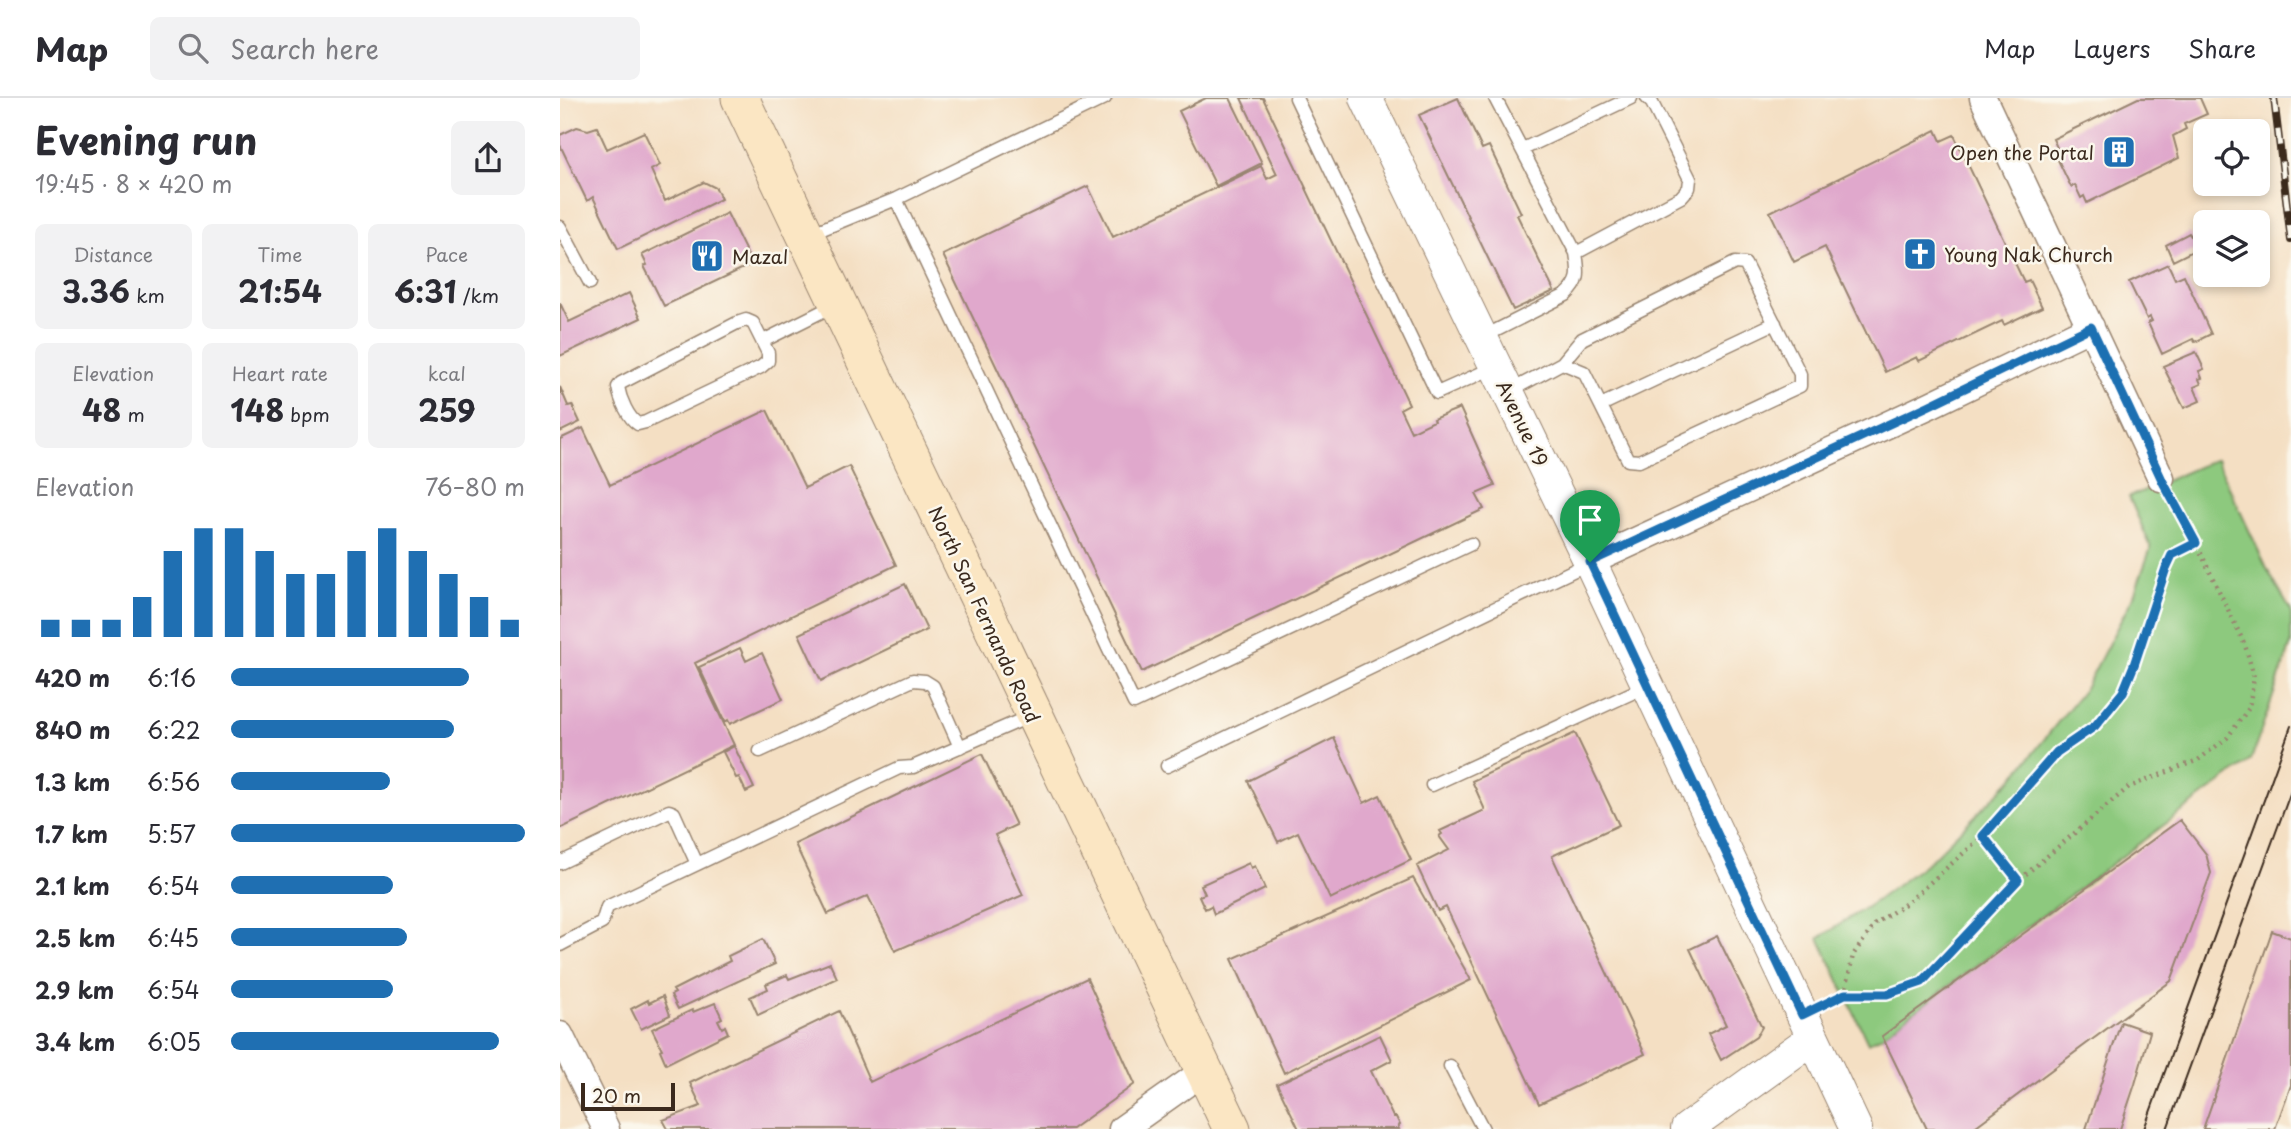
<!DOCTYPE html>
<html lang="en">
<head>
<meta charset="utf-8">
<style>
  :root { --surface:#fff; --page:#f2f2f3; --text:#2b2b33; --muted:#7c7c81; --line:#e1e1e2; --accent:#1f6fb2 }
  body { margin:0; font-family:"Playpen Sans",sans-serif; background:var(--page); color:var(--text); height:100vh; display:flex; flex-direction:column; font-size:26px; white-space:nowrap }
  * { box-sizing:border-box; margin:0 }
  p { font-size:23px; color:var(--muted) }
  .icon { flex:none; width:38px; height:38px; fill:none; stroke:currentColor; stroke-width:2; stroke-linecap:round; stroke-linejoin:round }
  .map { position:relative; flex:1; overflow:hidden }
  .drawer { display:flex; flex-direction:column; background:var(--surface); width:560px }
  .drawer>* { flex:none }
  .controls { position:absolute; left:1633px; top:21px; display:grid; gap:14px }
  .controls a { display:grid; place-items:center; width:77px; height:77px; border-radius:10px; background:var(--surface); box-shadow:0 4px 10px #0003; font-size:35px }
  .scale { position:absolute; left:21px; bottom:18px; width:94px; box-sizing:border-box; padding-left:7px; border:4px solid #3b2a1e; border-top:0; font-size:19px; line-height:24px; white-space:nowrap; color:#3b2a1e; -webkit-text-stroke:5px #fbf7ec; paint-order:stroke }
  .pin { position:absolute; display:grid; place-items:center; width:60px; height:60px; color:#fff; margin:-72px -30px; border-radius:50% 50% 50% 0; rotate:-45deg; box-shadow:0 0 7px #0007 }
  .pin .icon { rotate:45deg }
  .round { display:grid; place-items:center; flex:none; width:74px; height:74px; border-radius:10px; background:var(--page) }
  .headline { display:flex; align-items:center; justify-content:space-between; height:119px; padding:0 35px }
  h1 { font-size:38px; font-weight:700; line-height:52px }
  .stats { display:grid; grid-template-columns:repeat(3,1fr); gap:10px; height:119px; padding:7px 35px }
  .stats div { display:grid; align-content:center; border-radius:10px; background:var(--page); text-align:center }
  .stats b { font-size:30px; font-weight:700 }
  .stats small { font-size:19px; font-weight:400 }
  .stats p { font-size:19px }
  .chart { height:196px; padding:14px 35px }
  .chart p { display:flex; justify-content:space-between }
  .chart svg { width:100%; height:126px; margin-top:7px; stroke:var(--accent); stroke-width:6 }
  ul { padding:0 35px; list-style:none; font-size:23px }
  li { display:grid; grid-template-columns:112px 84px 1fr; align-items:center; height:52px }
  li i { height:18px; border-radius:9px; background:var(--accent) }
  header { display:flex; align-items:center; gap:42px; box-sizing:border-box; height:98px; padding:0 35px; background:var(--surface); border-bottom:2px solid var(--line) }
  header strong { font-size:33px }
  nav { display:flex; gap:38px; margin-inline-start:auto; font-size:24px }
  .search { width:490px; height:63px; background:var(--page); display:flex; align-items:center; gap:18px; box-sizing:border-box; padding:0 24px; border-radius:10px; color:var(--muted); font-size:26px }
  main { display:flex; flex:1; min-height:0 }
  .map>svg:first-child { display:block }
  .green { fill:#8dc97e; stroke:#647a4e; stroke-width:2 }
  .building { fill:#e0a8cc }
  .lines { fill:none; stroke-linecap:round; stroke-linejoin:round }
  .service-casing { stroke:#988470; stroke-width:15 }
  .minor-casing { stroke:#988470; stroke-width:29 }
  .tertiary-casing { stroke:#988470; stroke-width:34 }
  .secondary-casing { stroke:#988470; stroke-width:39 }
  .path { stroke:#988470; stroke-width:4.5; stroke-dasharray:2 5; stroke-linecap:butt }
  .service { stroke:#fff; stroke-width:12 }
  .minor { stroke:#fff; stroke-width:26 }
  .tertiary { stroke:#fff; stroke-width:32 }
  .secondary { stroke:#fbe6c3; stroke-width:37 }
  .tram { stroke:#3b2a1e; stroke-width:2 }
  .rail-casing { stroke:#3b2a1e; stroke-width:8 }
  .rail { stroke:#fbf7ec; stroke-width:5; stroke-dasharray:16; stroke-linecap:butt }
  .route-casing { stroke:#fff; stroke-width:14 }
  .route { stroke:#1f6fb2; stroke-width:9 }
  .labels { text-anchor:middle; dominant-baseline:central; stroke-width:5; stroke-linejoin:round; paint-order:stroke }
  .poi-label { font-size:19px; fill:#3b2a1e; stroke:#fbf7ec; text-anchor:start }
  .street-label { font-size:19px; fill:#3b2a1e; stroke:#fbf7ec }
</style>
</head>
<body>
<header>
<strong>Map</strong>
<div class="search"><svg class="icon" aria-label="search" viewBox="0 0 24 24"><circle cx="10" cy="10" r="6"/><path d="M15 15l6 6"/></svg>Search here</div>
<nav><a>Map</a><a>Layers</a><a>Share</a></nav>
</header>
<main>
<section class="drawer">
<div class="headline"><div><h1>Evening run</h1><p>19:45 · 8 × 420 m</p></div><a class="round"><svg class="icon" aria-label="share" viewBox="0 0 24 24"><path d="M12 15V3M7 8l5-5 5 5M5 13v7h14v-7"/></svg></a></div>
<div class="stats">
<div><p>Distance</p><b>3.36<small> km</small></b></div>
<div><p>Time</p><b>21:54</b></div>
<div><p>Pace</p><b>6:31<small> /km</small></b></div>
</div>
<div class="stats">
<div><p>Elevation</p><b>48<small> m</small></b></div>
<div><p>Heart rate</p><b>148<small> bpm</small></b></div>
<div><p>kcal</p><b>259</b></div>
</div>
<div class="chart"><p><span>Elevation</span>76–80 m</p>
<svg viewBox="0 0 160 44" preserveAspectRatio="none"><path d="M5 44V38M15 44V38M25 44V38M35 44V30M45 44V14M55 44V6M65 44V6M75 44V14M85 44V22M95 44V22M105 44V14M115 44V6M125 44V14M135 44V22M145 44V30M155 44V38"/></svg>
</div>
<ul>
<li><b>420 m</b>6:16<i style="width:81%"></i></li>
<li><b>840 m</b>6:22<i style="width:76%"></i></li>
<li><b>1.3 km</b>6:56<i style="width:54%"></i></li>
<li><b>1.7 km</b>5:57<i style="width:100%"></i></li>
<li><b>2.1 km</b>6:54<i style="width:55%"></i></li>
<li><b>2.5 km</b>6:45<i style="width:60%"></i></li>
<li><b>2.9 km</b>6:54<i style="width:55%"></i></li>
<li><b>3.4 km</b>6:05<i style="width:91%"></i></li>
</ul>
</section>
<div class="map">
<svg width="1731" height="1031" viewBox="0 0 1731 1031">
  <rect width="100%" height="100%" fill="#fbf7ec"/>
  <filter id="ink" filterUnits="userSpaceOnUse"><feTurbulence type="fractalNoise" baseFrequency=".0143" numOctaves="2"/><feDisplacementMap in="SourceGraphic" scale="14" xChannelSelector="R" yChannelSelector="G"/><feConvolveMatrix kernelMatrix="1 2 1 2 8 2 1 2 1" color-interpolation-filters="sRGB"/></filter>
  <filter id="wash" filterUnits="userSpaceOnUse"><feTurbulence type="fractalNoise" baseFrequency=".00686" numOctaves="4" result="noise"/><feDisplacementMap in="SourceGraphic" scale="28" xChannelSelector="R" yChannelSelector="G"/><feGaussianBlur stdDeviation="1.57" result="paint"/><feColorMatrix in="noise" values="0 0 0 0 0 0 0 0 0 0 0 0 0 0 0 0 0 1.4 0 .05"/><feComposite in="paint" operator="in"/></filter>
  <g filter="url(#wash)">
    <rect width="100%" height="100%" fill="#f4dfc3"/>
    <path class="green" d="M1656,361L1708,473L1731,513V546L1691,662L1322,938L1308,945L1259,840L1317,802L1372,761L1454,679L1526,589L1574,497L1591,449L1569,399Z"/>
    <g id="blocks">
      <path class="building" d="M646,0H670L702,65L656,88L619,13Z
        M681,0H703L849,306L840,311L851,334L874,323L873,321L900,310L935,388L916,396L924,411L582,574L383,157L528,88L553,139L701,68L707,81L717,76Z
        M898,0L922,51L929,48L961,115L957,117L994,193L953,212L859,17Z
        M1578,0H1640L1647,16L1624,26L1626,31L1613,38L1619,60L1527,105L1524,98L1521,100L1515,87L1511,89L1498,62L1502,60L1493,41Z
        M17,29L28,32L37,29L47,51L84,34L100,67L91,72L105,103L144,84L156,90L161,101L58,151L33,99L27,103L0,47V37Z
        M1376,32L1381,43L1394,37L1464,184L1469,182L1482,209L1444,227L1442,223L1359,263L1357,259L1325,274L1265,149L1234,164L1210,114Z
        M167,115L192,166L104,208L84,168L87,167L82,157Z
        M1629,135L1633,142V138L1641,136L1644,148L1635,149L1637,151L1613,163L1606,147Z
        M1608,166L1615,181L1624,177L1651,236L1635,244L1633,241L1602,256L1588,225L1592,223L1590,219L1587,221L1569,184Z
        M69,195L81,220L0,258V205L9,224Z
        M1636,254L1644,271L1639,273L1642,280L1639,281L1641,286L1634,289L1640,303L1624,310L1603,268Z
        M0,289L8,308L12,307L20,324L0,334Z
        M207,312L245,390L289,368L336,467L135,565L174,647L0,731V341L23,330L50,387Z
        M345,486L367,532L261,583L239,536Z
        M180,550L186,563L202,555L223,601L170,626L168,622L165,624L139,569Z
        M1015,635L1059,727L992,758L1085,956L979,1006L886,809L878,813L857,768L889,752L879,738L882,736L880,733L925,712L912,683Z
        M774,640L804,705L820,697L851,762L770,801L738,734L718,744L688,683Z
        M174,648L194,690L186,694L179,679L176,680L163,654Z
        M422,656L456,727L435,737L463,797L335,853L308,798L268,816L235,746Z
        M1620,722L1646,756L1651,775L1611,883L1412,1031H1367L1322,938Z
        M689,765L691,770L695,768L705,791L654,816L651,808L645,811L639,798L645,796L641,787Z
        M853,780L911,882L724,975L672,861Z
        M1712,833L1731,840V987L1715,1031H1643Z
        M1157,838L1202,929L1196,939L1161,962L1148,936L1166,927L1130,851Z
        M203,841L215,866L118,911L111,897L115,895L113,892L170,863L168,858Z
        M270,865L277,880L198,917L190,899L208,891L206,886L227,877L229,881Z
        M527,880L575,986L512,1031H108L103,1022L141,1008L130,985L279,913L310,984Z
        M103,898L110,917L81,931L71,911L88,902L89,905Z
        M155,905L162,920L158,922L162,930L165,928L168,935L106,966L100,952L102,951L92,931L132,912L133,914Z
        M1561,924L1590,934L1575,986L1560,1031H1526Z
        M820,937L832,962L811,973L833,1019H836L840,1027L838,1029L839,1031H739L717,986Z"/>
    </g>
  </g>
  <g filter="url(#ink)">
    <use href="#blocks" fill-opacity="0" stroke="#988470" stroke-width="2"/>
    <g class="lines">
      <defs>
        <path id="service" d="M736,0L877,295L935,269
          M935,0L1016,155L1121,99L1129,90L1130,81L1092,5L1087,0
          M963,51L1071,0
          M336,101L574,605L911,446
          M0,129L30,185
          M250,136L336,101L545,0
          M186,222L193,225L208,255V263L201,269L86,324L78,326C68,320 60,301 58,289L61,285L177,225Z
          M923,239L1006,197C1021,183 1019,175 1016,155
          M203,243L275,207
          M948,294L1002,265L1024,274L1068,362L1079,363L1240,288V276L1185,166L1175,165L1022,241L1002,265
          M1041,307L1215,225
          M200,653L353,582L365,583L373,588L400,649
          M607,668L1029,465
          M872,687L1087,588
          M0,765L109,713L114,715L137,766
          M0,847L42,825L47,809L339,670L353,669L473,617
          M890,968L923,1031"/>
        <path id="minor" d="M1423,0L1601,380
          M1030,464L1368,308L1531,229
          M0,937L46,1031
          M562,1031L644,973"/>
        <path id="tertiary" d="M806,0L1030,464L1296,1031
          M1127,1031L1253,940"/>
        <path id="secondary" d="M180,0L672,1031"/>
      </defs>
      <use href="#service" class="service-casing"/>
      <use href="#minor" class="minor-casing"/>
      <use href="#tertiary" class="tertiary-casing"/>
      <use href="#secondary" class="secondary-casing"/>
      <path class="path" d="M1423,738L1459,782
        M1285,896L1293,857L1316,825L1348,804L1423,738L1497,654L1535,628L1553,609L1563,594L1575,567L1606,470L1612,457L1636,445
        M1270,903L1285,896H1327L1362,884L1459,782L1569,689L1638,662L1667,640L1689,610L1694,579L1685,547L1636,445L1613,403"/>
      <use href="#service" class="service"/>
      <use href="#minor" class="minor"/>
      <use href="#tertiary" class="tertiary"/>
      <use href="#secondary" class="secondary"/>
      <path class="tram" d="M1584,1031L1731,628
        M1607,1031L1731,693"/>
      <defs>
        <path id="rail" d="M1714,0L1731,142"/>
      </defs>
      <use href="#rail" class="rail-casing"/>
      <use href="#rail" class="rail"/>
    </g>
  </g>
  <g class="lines" filter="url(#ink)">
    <defs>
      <path id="route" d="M1531,229L1603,384L1636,445L1612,457L1606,470L1574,567L1563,594L1535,628L1497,654L1423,738L1458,782L1362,884L1327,896H1285L1242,917L1030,464L1368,308Z"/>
    </defs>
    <use href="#route" class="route-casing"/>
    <use href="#route" class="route"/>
  </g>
  <defs>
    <symbol id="building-square" viewBox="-11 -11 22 22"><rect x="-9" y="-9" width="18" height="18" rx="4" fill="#1f6fb2" stroke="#fbf7ec"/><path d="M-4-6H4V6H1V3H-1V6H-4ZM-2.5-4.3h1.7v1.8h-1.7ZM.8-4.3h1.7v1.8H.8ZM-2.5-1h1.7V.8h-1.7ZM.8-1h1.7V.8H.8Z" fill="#fff"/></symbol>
    <symbol id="church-square" viewBox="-11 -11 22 22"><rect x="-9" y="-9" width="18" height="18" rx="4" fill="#1f6fb2" stroke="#fbf7ec"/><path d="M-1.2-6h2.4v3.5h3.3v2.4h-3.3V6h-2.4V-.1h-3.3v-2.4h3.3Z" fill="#fff"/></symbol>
    <symbol id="restaurant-square" viewBox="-11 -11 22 22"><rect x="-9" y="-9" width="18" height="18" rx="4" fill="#1f6fb2" stroke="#fbf7ec"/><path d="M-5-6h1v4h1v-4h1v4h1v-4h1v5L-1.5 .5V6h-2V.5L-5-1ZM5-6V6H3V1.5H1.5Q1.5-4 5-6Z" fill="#fff"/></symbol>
  </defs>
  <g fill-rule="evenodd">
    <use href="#building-square" x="1540" y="35" width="38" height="38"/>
    <use href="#church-square" x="1341" y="137" width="38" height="38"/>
    <use href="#restaurant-square" x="128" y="139" width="38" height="38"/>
  </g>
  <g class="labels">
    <g class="poi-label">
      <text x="1534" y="54" text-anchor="end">Open the Portal</text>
      <text x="1384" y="156">Young Nak Church</text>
      <text x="172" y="158">Mazal</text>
    </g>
    <g class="street-label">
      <text transform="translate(963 325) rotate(64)">Avenue 19</text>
      <text transform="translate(425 516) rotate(65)">North San Fernando Road</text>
    </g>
  </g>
</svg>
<div class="controls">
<a><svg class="icon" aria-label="locate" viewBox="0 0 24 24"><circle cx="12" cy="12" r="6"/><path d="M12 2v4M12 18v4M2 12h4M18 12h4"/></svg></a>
<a><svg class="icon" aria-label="layers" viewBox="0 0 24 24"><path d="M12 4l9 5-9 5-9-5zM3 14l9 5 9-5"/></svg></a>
</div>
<div class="scale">20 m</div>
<div class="pin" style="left:1030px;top:464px;background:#1e9e55"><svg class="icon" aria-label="arrive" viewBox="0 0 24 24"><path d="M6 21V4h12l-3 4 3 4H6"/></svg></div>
</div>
</main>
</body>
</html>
